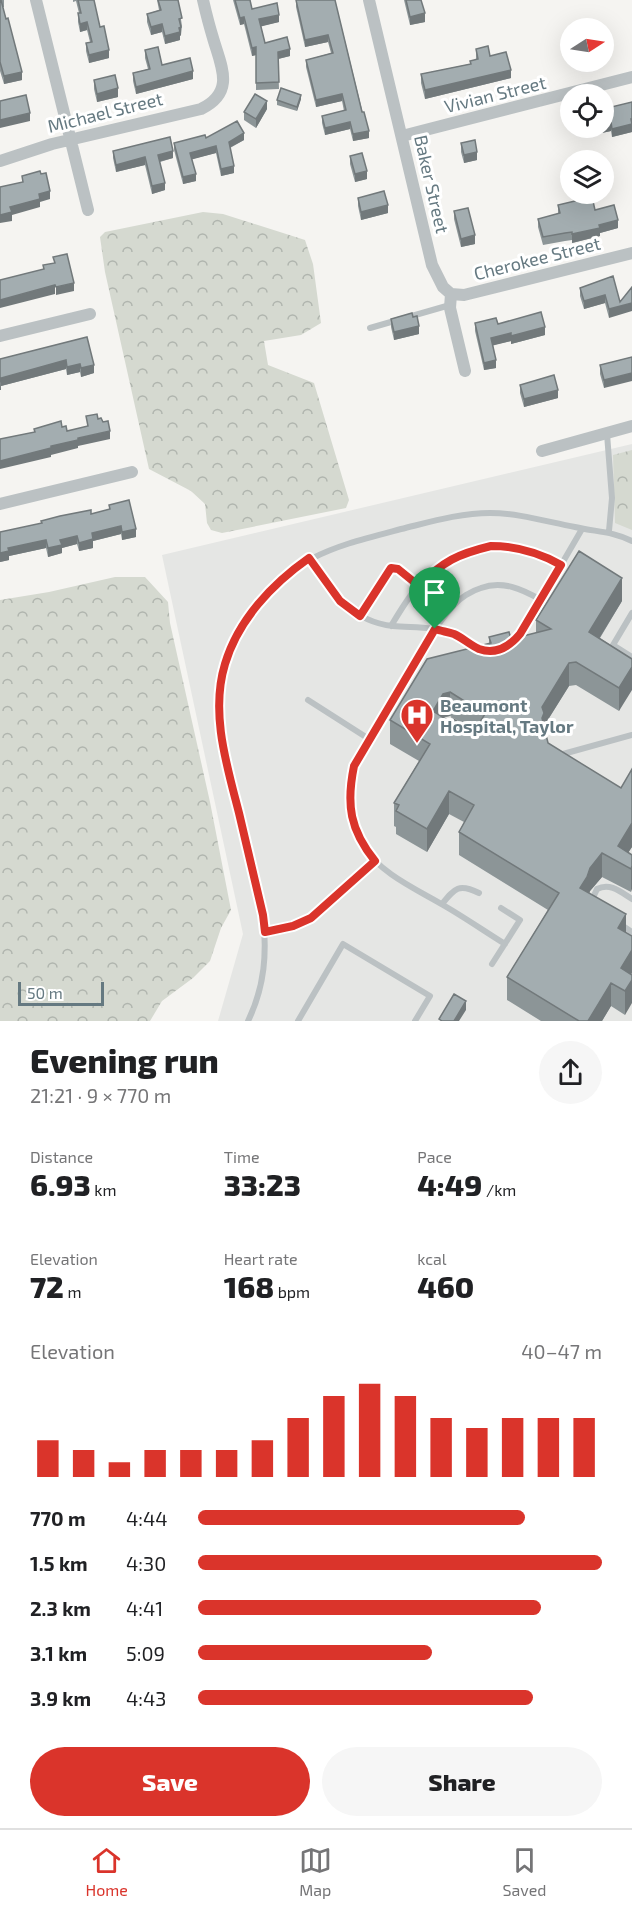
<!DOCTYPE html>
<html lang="en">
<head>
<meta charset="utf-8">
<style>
  :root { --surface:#fff; --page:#f6f6f6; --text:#202124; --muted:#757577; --line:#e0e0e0; --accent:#da342b }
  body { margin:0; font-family:"Exo 2",sans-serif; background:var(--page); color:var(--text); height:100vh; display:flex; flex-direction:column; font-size:22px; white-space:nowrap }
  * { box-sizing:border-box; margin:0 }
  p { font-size:20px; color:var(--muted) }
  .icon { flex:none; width:33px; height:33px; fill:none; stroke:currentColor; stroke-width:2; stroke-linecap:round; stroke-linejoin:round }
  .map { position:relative; height:1021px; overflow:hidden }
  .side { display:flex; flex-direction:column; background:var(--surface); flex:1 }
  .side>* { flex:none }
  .needle { width:39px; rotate:78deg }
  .controls { position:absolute; left:560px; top:18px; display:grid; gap:12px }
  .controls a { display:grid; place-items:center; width:54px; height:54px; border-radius:50%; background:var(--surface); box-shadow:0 6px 24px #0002; font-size:30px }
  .scale { position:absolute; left:18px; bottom:15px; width:86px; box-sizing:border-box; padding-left:6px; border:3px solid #657981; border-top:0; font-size:16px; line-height:21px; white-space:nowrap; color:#657981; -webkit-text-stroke:4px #fff; paint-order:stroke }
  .pin { position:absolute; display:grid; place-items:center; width:51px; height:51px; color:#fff; margin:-62px -26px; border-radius:50% 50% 50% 0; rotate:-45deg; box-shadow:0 0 6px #0007 }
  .pin .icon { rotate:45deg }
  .round { display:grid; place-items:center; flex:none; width:63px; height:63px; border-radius:32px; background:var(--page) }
  .summary { display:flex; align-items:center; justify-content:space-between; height:102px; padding:0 30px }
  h1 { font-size:33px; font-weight:800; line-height:45px }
  .stats { display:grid; grid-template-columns:repeat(3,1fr); gap:9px; height:102px; padding:6px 30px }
  .stats div { display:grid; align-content:center }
  .stats b { font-size:30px; font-weight:800 }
  .stats small { font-size:16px; font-weight:400 }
  .stats p { font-size:16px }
  .chart { height:168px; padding:12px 30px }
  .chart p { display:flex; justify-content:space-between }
  .chart svg { width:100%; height:108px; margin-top:6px; stroke:var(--accent); stroke-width:6 }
  .cta { display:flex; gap:12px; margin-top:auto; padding:12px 30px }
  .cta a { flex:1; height:69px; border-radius:36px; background:var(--accent); color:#fff; font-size:24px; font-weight:800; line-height:69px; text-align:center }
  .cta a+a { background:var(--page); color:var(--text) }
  ul { padding:0 30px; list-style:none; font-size:20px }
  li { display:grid; grid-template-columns:96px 72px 1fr; align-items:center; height:45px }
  li i { height:15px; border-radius:8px; background:var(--accent) }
  .tabs { display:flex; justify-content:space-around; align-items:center; height:84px; border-top:2px solid var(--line); background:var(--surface); font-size:16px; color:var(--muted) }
  .tabs a { display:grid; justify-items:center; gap:3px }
  .tabs .on { color:var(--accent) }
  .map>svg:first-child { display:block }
  .built { fill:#e5e6e4 }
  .forest { fill:url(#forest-crowns) }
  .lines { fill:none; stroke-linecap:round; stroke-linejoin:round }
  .service { stroke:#bbc1c3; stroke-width:6 }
  .minor { stroke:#bbc1c3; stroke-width:12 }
  .wall { fill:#8c9597; fill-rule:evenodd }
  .shaded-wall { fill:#72797b }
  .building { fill:#a3adb0; stroke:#72797b; stroke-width:1.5; fill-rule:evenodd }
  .route-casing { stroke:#fff; stroke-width:12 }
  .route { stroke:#da342b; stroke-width:8 }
  .labels { text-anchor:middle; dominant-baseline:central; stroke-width:6; stroke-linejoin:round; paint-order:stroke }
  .street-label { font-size:18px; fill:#657981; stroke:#fff }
  .poi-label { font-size:18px; font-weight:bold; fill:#657981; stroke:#fff; text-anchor:start }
</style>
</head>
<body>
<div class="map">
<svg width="632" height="1021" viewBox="0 0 632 1021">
  <defs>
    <pattern id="forest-crowns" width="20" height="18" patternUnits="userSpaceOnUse" patternTransform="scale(1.5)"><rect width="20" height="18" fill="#d5d9d0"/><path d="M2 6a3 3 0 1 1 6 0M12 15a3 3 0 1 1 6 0" fill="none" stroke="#b0b5ae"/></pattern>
  </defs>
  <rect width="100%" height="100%" fill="#f5f4f1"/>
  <path class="built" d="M632,444V1021H218L243,934L162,555Z"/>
  <path class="forest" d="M203,212L223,214L305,240L313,264L321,323L301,335L264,341L268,365L314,383L349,500L346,508L222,533L211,530L207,523L205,504L191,491L149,469L105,272L100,237L105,232Z
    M632,450V530L615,523L613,455Z
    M115,577H145L168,602L170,623L210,802L231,910L221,928L210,961L193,978L162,1001L150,1021H0V600L49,592Z"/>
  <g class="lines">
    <path class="service" d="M370,328L450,305
      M607,434L612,498L609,531
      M308,558C330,590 351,622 393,626C412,628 434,626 453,634C463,637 471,646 482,649
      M632,613L613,645L632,657
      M360,616L391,568L397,569L419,586
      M391,626C403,606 417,583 436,568C445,561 455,558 465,554C502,540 527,546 561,565
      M513,642L521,634L582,529
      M308,700L369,739
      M563,754L632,735
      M591,902L597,889C610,882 621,892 632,899
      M442,904C455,888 459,883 479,893
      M620,924L632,932
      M265,932L293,926L311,918L375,861
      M505,944C484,931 464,917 443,905C416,889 381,874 363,846C349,824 346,792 354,767C361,748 375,729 386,712C407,676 426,636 454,605C460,598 471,591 481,588C502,580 522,589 541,600
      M492,964L520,920L501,908
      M248,1021C265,986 267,953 263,915C255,881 247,847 239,814C227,765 213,716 225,666C229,649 240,632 249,618C290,556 333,547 401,529C430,522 460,513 490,513C518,513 548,522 575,527C596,532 612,531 632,541
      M298,1021L343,944L430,996L415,1021"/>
    <path class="minor" d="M36,0L88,210
      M369,0L432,265L443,287L451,294
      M402,136L632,77
      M0,161L52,144L201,109C236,92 221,66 213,38C209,25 206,13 203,0
      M451,294L464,295L632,253
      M451,294L450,308L465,371
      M0,336L90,314
      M542,451L632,426
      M0,504L132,472"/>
  </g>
  <path class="wall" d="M0,0H4V7H3L22,80L4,84L0,71Z
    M73,0H94L100,27L109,58L89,63L86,51V43L90,42L87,30L80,32L78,22V13H79L76,1L73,2Z
    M157,0H178L182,26L181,35L180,36V40L165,44L162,32L151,35L147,22V14L159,10Z
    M233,0H250L252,9L279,22L261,26L265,43L290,56L278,59L279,89L256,90V55L252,56L244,24L240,25Z
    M296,0H335L369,138L353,141L350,129L325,135L322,123V116L344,111L342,101L316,107L306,67V60L331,53L328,42L305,47L296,7Z
    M404,0H421L425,22L410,25Z
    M476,49L490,56L511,78L425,99L421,83V74L470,64V61L476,60Z
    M145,50L162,65L193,79L136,94L133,81V73L148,69L145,58Z
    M94,80L118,97L97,102L94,89Z
    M301,99L297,111L277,105V100Z
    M267,109L256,128L244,120V112Z
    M603,109L632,132L612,137L611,131L597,134L596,128H603Z
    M206,138L244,140L230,148L234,173L221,176L216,153L192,159L196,181L183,184L174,150V143Z
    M461,143L477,160L464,163L461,152Z
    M113,151L173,158L160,162L165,190L152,194L145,165L116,172L113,158Z
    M350,156L367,179L355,182L350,164Z
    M358,198L388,213L361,220L358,206Z
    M558,205L618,228L600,233V236L572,243V240L565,241L543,245L538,227V219L558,214Z
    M454,211L475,244L461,247L454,219Z
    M613,276L609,318L605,303L584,309L580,296V288Z
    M413,317L419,334L394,340L391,327V319Z
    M475,323L498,324L545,335L511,344V341L493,345L496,368L484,370L475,331Z
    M87,337L94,373L81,377L80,372L67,375L66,369L1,386V390H0V359Z
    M632,357L604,388L600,374V365Z
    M520,385L558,398L524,407L520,393Z
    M109,505L136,537L122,540L121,534L93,541V548L79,551L77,544L62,548V553L48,557L46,548L9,556V560L0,562V532L109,510Z
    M622,601L600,638L632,659L619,711L576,685L569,686L544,726L548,743L632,847L628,852L632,855L631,892L602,877L590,891L589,893L626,933L631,974L625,1015L611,1006L602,1021H541L507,1000V977L548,910L459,855V832L464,822L449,814L427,852L396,834V827L394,826V803L419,761L390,744V720L489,644V637L511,639L536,633V620ZM450,716L475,731L474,732L450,722L443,718Z"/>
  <path class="shaded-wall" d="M425,13V22L410,25V17Z
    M279,15V22L259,27V19Z
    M244,17V24L240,25V18Z
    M87,22V30L80,32V24Z
    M162,24V32L151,35V27Z
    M181,27V35L180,36V40L165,44V36Z
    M328,35V42L305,47V40Z
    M256,47V55L252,56V48Z
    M290,49V56L278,59V52Z
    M109,50V58L89,63V55Z
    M511,70V78L425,99V90Z
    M193,71V79L136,94V87Z
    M22,72V80L4,84V76Z
    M118,88V97L97,102V94Z
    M342,94V101L316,107V100Z
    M301,95V99L297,111V107Z
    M267,101V109L256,128V119Z
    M30,113V121L0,128V133V120Z
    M631,119H632V132L612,137V129Z
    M350,122V129L325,135V128Z
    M611,122V131L597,134V128H603V124Z
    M369,131V138L353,141V134Z
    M244,133V140L229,148V142Z
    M216,146V153L190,160V153Z
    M173,151V158L158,162V155Z
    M477,152V160L464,163V155Z
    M145,157V165L116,172V165Z
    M234,166V173L221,176V169Z
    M367,171V179L355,182V174Z
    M196,174V181L183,184V177Z
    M165,183V190L152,194V186Z
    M50,191V199L40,202V207L12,215V221L0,223V215L10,207L39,194Z
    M388,205V213L361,220V212Z
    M618,220V228L600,233V236L572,243V234L599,225Z
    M475,235V244L461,247V239Z
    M74,283V291L56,295V287Z
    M55,285V294L0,308V300Z
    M605,295V303L584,309V301Z
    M632,303V311L609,318V309Z
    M419,326V334L394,340V332Z
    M545,327V335L511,344V336Z
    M511,333V341L491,346V338Z
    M66,360V369L1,386V390H0L1,378Z
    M496,360V368L484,370V363Z
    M80,364V372L67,375V367Z
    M94,365V373L81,377V368Z
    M632,373V381L604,388V380Z
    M558,390V398L524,407V399Z
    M110,431V439L78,446V448L51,455V457L0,469V461L78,438Z
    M121,526V534L93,541V548L79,551V543L92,533Z
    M136,529V537L122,540V532Z
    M77,536V544L62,548V553L48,557V548L60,540Z
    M46,540V548L9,556V560L0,562V553L8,548Z
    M622,578V601L589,655V632Z
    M569,663V686L544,726L542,741V707Z
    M632,667V690L619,711V688Z
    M450,692V716L443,717L433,711L443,694Z
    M449,791V814L427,852V829Z
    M632,823V847L621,864L618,846Z
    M602,853V877L590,891L587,900L580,888L590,868Z
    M632,866V889L631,892V869Z
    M626,914V937L618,928Z
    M632,950V973L622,989L621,968Z
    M632,980V1003L625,1015V991Z
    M611,983V1006L602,1021H588Z
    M466,1001V1010L459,1021H454Z"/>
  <path class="building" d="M0,0H1L6,19L8,18L22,72L4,76L0,62Z
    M78,0H94L100,27L104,26L109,50L89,55L86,43L92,42L87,22L80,24L78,13H81Z
    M158,0H178L182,18L179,19L181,27L179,28L180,32L165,36L162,24L151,27L147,14L161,10Z
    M235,0H250L252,9L277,3L279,15L259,19L265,43L287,37L290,49L278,52L279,82L256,83V47L252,48L244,17L240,18Z
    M296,0H335L362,112H364L369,131L353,134L350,122L325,128L322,116L346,110L342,94L316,100L306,60L333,53L328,35L305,40Z
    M406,0H421L425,13L410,17Z
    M488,46L490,56L506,52L511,70L425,90L421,74L471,64L470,61L478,59L476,49Z
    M158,47L162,65L190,58L193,71L136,87L133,73L150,69L145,50Z
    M115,75L118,88L97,94L94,80Z
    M281,88L301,95L297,107L277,100Z
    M255,94L267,101L256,119L244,112Z
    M26,95L30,113L0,120V101Z
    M632,102V119H631L632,124L612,129L611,122L603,124V109Z
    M237,121L244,133L229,142L234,166L221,169L216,146L190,153L196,174L183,177L174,143L205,135L206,138Z
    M170,137L173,151L158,155L165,183L152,186L145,157L116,165L113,151Z
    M475,140L477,152L464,155L461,143Z
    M362,153L367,171L355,174L350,156Z
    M40,171L41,174L46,173L50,191L39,194L40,199L10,207L12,212L0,215V187L23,182L22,176Z
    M384,191L388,205L361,212L358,198Z
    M592,197L595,210L614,205L618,220L599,225L600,228L572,234V232L565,233L543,237L538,219L560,213L558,205Z
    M468,208L475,235L461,239L454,211Z
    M67,254L74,283L56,287L55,285L0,300V280L44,269L43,265L55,263L53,257Z
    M613,276L620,302L632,287V303L609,309L605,295L584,301L580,288Z
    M541,312L545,327L511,336V333L491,338L496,360L484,363L475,323L496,318L498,324Z
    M412,313L413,317L417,316L419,326L394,332L391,319Z
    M87,337L94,365L81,368L80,364L67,367L66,360L1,378V381L0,382V359Z
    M632,357V373L604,380L600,365Z
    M554,375L558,390L524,399L520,385Z
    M97,414L98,419L101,418L103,422L108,421L110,431L78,438V440L51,446V448L0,461V439L35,432L34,429L61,421L62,427L66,426L67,431L88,426L86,416Z
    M129,500L136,529L122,532L121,526L92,533L93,539L79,543L77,536L60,540L62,545L48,548L46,540L8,548L9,551L0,553V532L42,523L41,521L60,516L91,510V514L110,509L109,505Z
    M579,551L622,578L589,632L632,659V667L619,688L576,662L569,663L542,707L544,713L542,718L548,743L621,788L632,769V823L618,846L632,855V866L631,869L602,853L590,868L587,877L580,888L626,914L618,928L632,936V950L621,968L632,975V980L625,991L611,983L588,1021H579L507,977L559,893L459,832L474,805L449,791L427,829L396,811L399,805L394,803L430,744L390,720L427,659L491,643L489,637L509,632L511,639L551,629L536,620ZM450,692L485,714L474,732L452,718L450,722L433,711L443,694Z
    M454,994L466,1001L454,1021H442L439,1019Z"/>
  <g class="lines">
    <defs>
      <path id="route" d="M491,546C517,546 538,552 561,565L520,634C510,646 496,655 479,649C470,645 463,638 454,634C448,632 441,631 435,629L354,766C346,805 350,830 375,861L311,918L293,926L265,932L263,915C255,881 247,847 239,813C227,766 210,713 225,664C238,620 272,584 309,558L340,601L360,616L391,568L398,569L419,586C443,561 458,554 491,546Z"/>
    </defs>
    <use href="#route" class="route-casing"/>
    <use href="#route" class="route"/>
  </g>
  <defs>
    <symbol id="hospital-pin" viewBox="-11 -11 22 30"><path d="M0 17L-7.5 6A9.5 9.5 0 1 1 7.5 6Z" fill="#da342b" stroke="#fff"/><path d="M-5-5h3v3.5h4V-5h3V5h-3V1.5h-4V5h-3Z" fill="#fff"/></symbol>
  </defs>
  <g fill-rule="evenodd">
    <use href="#hospital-pin" x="398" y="696" width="38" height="52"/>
  </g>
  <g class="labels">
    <g class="street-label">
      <text transform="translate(495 94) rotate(-14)">Vivian Street</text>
      <text transform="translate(105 112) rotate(-14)">Michael Street</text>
      <text transform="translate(432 184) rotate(77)">Baker Street</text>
      <text transform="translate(537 258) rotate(-14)">Cherokee Street</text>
    </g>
    <g class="poi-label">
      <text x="440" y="705">Beaumont<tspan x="440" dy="21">Hospital, Taylor</tspan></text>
    </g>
  </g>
</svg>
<div class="controls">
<a><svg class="needle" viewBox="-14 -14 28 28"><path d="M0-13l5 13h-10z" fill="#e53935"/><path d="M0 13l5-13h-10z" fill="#757577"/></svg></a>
<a><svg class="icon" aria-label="locate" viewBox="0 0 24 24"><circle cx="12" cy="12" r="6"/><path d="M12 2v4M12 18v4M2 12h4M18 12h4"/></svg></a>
<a><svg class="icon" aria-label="layers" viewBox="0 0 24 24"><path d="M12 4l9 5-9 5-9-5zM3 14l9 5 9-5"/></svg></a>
</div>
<div class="scale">50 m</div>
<div class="pin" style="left:435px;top:629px;background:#1e9e55"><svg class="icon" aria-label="arrive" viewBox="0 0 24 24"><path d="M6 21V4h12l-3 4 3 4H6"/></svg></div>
</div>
<section class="side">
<div class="summary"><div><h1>Evening run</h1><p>21:21 · 9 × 770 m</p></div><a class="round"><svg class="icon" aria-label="share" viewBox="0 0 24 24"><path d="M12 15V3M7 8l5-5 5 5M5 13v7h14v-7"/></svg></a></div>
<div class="stats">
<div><p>Distance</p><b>6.93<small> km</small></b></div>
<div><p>Time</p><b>33:23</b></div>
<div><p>Pace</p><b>4:49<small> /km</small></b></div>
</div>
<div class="stats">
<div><p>Elevation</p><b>72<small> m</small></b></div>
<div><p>Heart rate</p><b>168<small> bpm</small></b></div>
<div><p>kcal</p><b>460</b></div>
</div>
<div class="chart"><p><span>Elevation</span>40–47 m</p>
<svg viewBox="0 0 160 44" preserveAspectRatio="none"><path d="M5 44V29M15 44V33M25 44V38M35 44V33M45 44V33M55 44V33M65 44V29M75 44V20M85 44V11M95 44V6M105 44V11M115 44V20M125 44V24M135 44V20M145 44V20M155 44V20"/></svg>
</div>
<ul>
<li><b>770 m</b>4:44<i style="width:81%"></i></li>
<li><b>1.5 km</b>4:30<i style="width:100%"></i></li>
<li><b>2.3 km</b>4:41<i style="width:85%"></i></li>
<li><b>3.1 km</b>5:09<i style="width:58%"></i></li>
<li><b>3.9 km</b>4:43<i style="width:83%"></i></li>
</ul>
<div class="cta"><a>Save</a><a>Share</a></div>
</section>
<nav class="tabs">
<a class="on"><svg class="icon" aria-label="home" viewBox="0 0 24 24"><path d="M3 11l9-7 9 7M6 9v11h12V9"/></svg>Home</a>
<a><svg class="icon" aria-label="map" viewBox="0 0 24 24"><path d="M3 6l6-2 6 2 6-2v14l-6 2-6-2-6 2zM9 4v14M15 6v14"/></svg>Map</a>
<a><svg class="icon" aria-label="saved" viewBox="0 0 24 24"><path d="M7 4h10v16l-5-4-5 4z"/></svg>Saved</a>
</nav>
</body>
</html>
